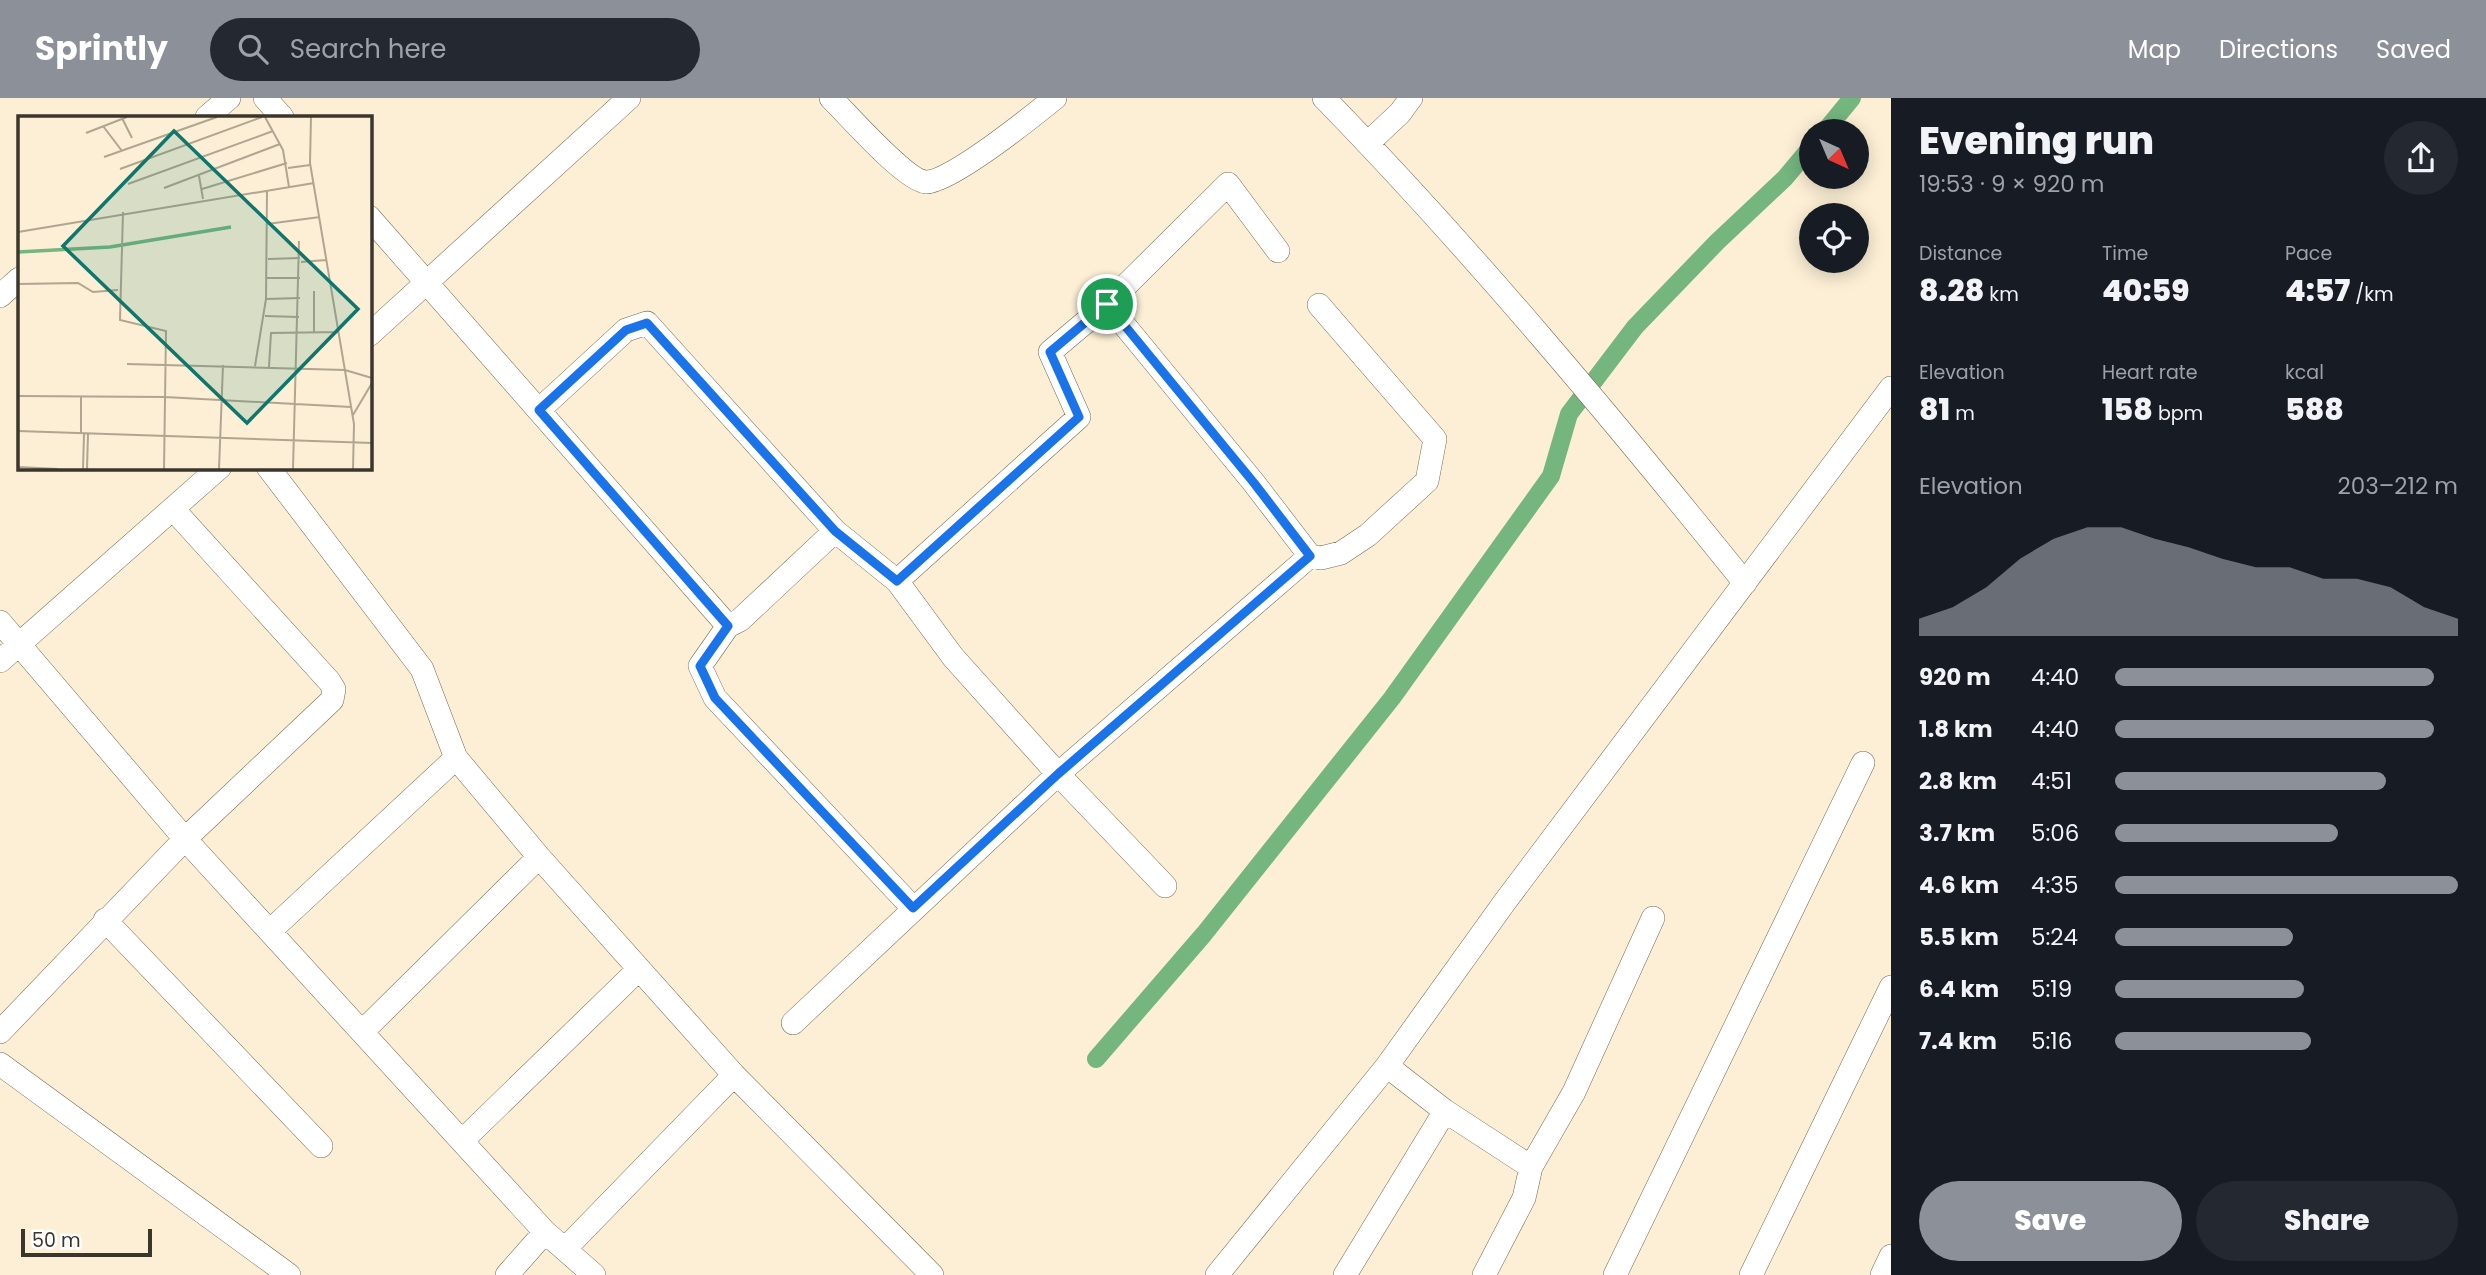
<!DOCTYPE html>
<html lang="en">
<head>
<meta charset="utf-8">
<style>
  :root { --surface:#171b24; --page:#242831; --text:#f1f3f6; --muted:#9ea1a6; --accent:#8c9099 }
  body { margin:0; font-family:Poppins,sans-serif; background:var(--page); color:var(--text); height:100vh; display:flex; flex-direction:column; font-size:26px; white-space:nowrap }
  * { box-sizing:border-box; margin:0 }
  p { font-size:23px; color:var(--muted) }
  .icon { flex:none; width:38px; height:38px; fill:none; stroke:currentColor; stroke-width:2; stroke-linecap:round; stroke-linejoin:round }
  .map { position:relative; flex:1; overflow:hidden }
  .sheet { display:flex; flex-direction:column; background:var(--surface); width:595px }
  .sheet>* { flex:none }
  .needle { width:46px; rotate:136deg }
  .fabs { position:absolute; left:1799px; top:21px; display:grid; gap:14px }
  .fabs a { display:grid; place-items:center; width:70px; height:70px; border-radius:50%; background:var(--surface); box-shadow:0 4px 18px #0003; font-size:35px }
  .scale { position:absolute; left:21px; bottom:18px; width:131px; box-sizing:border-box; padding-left:7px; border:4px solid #3b362c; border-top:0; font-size:19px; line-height:24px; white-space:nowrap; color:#3b362c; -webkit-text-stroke:5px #fff; paint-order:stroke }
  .pin { position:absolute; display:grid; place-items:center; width:60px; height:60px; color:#fff; margin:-30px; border:4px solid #fff; border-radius:50%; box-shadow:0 2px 7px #0007 }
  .round { display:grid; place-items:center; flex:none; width:74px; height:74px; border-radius:37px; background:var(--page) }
  .summary { display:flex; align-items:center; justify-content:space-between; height:119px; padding:0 28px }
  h1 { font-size:38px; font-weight:800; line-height:52px }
  .stats { display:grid; grid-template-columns:repeat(3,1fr); gap:10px; height:119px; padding:7px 28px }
  .stats div { display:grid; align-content:center }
  .stats b { font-size:30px; font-weight:800 }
  .stats small { font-size:19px; font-weight:400 }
  .stats p { font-size:19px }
  .chart { height:196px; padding:14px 28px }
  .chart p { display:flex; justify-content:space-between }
  .chart svg { width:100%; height:126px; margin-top:7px; fill:var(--accent); opacity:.7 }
  .primary-button { display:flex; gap:14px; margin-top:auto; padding:14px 28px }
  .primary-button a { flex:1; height:80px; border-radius:42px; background:var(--accent); color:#fff; font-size:28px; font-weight:800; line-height:80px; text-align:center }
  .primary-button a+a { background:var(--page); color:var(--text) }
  ul { padding:0 28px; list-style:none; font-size:23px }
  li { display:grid; grid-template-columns:112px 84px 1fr; align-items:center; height:52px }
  li i { height:18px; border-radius:9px; background:var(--accent) }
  header { display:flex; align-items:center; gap:42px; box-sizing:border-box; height:98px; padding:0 35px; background:var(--accent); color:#fff }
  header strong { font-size:33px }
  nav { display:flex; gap:38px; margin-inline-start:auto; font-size:24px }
  .search { width:490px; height:63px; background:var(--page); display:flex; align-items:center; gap:18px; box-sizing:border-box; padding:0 24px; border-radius:38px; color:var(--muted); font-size:26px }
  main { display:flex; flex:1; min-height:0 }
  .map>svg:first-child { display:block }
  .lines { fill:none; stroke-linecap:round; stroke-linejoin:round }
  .canal { stroke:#75b57e; stroke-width:18 }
  .minor-casing { stroke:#746953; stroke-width:24 }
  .minor { stroke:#fff; stroke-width:23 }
  .route-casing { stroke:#fff; stroke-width:14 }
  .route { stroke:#1a73e8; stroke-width:9 }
  .inset-river { fill:none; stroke:#75b57e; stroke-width:3.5 }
  .inset-road { fill:none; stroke:#afa591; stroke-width:2 }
  .view { fill:#0f766e; fill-opacity:0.15; stroke:#0f766e; stroke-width:3.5 }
  .inset-edge { fill:none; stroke:#3b362c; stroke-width:3.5 }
</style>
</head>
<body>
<header>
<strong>Sprintly</strong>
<div class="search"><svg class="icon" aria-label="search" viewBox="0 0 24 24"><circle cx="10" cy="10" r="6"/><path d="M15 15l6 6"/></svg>Search here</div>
<nav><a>Map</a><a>Directions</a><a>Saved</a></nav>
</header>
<main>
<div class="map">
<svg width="1891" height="1177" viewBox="0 0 1891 1177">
  <rect width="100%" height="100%" fill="#fcefd5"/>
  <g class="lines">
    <path class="canal" d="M1825,33L1852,0
      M1096,961L1204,836L1392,600L1551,378L1569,316L1635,229L1717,144L1785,80L1811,49"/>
    <defs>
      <path id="minor" d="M265,0L282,19
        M831,0C848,17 906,83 926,84C950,85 1034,17 1055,0
        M1324,0C1473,153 1611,319 1745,485
        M207,19L229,0
        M1368,45L1400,15L1411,0
        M369,119L728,528
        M0,198L19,181
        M1107,206L1254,385L1310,458L1321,460L1341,455L1368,437L1427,383L1435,341L1319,207
        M369,237L629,0
        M539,312L626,232L647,225L835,433L897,483L953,559L1058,676L1165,788
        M268,369L422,571L456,660L539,759L734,977L932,1177
        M835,433L740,522L728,528L700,568L715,600L913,810
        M897,483L1079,319L1050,254L1107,206L1228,86L1278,153
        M0,524L185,741L545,1134L594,1177
        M0,563L220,369
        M105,822L321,1048
        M270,833L456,660
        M793,925L1058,676L1310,458
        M0,934L185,741L332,602L334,591L329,583L173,411
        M362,934L539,759
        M0,966L289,1177
        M1387,968L1445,1013L1531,1069
        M462,1043L638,872
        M565,1151L734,977
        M507,1177L545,1134
        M1217,1177L1387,968L1504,805L1891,290
        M1345,1177L1445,1013
        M1484,1177L1524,1100L1531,1069L1574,994L1653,820
        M1615,1177L1863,665
        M1751,1177L1891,889
        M1882,1177L1891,1158"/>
    </defs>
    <use href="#minor" class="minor-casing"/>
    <use href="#minor" class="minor"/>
  </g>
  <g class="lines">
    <defs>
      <path id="route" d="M1107,206L1254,385L1310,458L1058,676L913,810L715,600L700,568L728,528L539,312L626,232L647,225L835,433L897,483L1079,319L1050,254Z"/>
    </defs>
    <use href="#route" class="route-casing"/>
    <use href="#route" class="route"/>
  </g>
  <g transform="translate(18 18)">
    <rect width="354" height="354" fill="#fcefd5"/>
    <path class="inset-river" d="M0,136L92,131L213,111"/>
    <path class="inset-road" d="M247,1L265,34L271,71M293,1L292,47L336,308L335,353M104,2L114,22M85,10L104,35M68,17L109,1M86,41L199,1M270,52L292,49M102,53L244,1M181,60L185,83M110,68L255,15M146,72L262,28M184,73L269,47M105,96L102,204L148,215L146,353M249,108L302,101M0,116L296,67M250,143L282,142M283,146L308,144M249,162H282M0,168L60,167L75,176L100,174M248,183L282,182M247,200L281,201M296,217V175M109,248L327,254L354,262M237,250L248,183L249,75M251,251L253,217L320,216M0,280L147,281L333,291M335,299L354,267M0,315L354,327M63,317V281M0,351L40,353M65,353L66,318M69,353L70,318M201,353L205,249M275,353L281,125"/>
    <path class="view" d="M156,15L340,193L229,307L45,130Z"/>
    <rect width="354" height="354" class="inset-edge"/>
  </g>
</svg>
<div class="fabs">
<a><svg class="needle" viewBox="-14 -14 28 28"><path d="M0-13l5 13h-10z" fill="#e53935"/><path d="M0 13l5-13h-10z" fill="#9ea1a6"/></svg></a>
<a><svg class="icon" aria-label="locate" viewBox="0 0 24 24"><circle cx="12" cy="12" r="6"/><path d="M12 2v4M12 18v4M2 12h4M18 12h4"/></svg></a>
</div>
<div class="scale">50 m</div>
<div class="pin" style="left:1107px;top:206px;background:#1e9e55"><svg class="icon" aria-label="arrive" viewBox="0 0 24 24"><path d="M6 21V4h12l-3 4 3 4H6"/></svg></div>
</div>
<section class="sheet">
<div class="summary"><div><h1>Evening run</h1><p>19:53 · 9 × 920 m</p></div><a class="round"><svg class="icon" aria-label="share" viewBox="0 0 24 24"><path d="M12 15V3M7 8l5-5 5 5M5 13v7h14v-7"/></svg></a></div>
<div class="stats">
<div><p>Distance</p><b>8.28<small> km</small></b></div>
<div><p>Time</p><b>40:59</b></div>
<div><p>Pace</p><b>4:57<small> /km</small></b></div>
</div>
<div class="stats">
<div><p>Elevation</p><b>81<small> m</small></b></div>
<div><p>Heart rate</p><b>158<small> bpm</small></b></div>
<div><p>kcal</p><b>588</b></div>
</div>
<div class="chart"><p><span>Elevation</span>203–212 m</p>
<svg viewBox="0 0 160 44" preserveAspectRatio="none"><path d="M0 44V38L10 34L20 27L30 17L40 10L50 6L60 6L70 10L80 13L90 17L100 20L110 20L120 24L130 24L140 27L150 34L160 38V44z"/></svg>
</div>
<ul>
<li><b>920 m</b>4:40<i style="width:93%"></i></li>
<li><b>1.8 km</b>4:40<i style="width:93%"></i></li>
<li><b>2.8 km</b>4:51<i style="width:79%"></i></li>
<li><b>3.7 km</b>5:06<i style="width:65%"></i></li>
<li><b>4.6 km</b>4:35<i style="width:100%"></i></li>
<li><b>5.5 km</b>5:24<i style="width:52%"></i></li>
<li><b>6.4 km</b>5:19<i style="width:55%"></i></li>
<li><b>7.4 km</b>5:16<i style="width:57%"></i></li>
</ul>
<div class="primary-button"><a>Save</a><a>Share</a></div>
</section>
</main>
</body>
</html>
